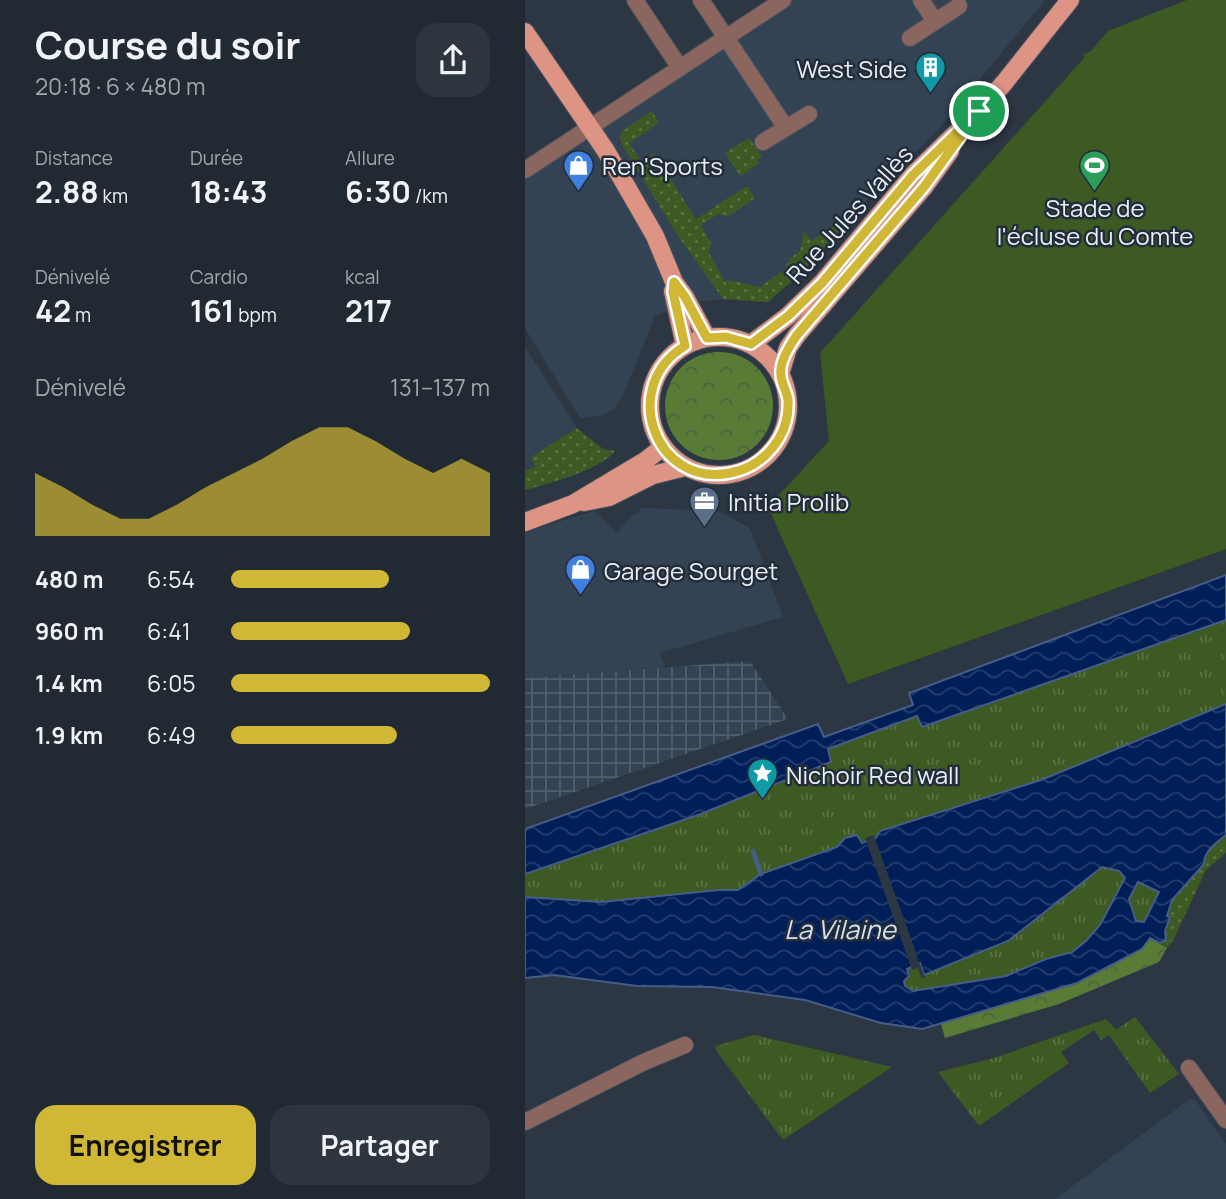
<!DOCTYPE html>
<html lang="fr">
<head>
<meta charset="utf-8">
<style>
  :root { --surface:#212932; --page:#2d353e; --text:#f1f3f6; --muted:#a2a6ac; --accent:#d0b736 }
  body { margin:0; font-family:Manrope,sans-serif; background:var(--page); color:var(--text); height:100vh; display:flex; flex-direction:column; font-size:26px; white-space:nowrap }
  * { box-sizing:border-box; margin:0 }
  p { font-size:23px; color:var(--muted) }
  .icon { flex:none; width:38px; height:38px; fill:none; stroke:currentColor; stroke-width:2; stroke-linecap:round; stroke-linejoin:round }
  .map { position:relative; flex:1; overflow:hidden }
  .sheet { display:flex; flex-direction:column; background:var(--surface); width:525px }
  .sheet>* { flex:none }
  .pin { position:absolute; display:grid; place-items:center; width:60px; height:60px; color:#fff; margin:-30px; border:4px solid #fff; border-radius:50%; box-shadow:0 2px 7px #0007 }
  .round { display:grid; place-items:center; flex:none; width:74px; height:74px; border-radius:21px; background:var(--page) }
  .overview { display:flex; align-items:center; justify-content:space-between; height:119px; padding:0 35px }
  h1 { font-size:38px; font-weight:700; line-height:52px }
  .metrics { display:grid; grid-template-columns:repeat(3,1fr); gap:10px; height:119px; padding:7px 35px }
  .metrics div { display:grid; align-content:center }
  .metrics b { font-size:30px; font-weight:700 }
  .metrics small { font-size:19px; font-weight:400 }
  .metrics p { font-size:19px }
  .chart { height:196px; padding:14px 35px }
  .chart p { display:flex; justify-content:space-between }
  .chart svg { width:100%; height:126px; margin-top:7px; fill:var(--accent); opacity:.7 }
  .cta { display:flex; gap:14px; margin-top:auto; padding:14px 35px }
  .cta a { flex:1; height:80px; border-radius:21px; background:var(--accent); color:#111; font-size:28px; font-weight:700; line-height:80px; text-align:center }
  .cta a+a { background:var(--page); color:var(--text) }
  ul { padding:0 35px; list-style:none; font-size:23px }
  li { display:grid; grid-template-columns:112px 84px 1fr; align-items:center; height:52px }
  li i { height:18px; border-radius:9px; background:var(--accent) }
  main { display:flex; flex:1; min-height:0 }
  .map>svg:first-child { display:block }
  .built { fill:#344353 }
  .industrial { fill:url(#industrial-grid) }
  .grass { fill:url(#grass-dots) }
  .forest { fill:url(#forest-crowns) }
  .park { fill:url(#park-tufts) }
  .pitch { fill:#3e5a23 }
  .water { fill:url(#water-waves); stroke:#465d87; stroke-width:2; fill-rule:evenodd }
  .pier { fill:#2c3743 }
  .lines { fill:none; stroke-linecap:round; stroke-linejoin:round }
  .stream { stroke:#465d87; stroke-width:5 }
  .minor-casing { stroke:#4a5460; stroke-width:18 }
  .major-casing { stroke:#4a5460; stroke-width:20 }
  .minor { stroke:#8a665e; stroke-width:16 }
  .major { stroke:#dd9484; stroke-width:18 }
  .route-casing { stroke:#fff; stroke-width:14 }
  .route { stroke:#d0b736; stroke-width:9 }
  .labels { text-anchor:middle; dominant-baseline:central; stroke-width:5; stroke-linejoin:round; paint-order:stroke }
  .poi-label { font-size:24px; fill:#e9eff8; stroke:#232d39; text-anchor:start }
  .street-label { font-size:24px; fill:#e9eff8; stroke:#232d39 }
  .water-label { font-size:26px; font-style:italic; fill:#d4dff1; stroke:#232d39 }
</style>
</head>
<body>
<main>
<section class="sheet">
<div class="overview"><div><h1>Course du soir</h1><p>20:18 · 6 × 480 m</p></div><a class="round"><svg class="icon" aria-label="share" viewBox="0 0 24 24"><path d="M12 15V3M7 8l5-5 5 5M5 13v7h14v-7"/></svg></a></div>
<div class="metrics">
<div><p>Distance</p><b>2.88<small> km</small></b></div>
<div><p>Durée</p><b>18:43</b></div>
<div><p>Allure</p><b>6:30<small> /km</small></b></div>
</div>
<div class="metrics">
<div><p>Dénivelé</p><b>42<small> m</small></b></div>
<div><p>Cardio</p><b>161<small> bpm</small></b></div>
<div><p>kcal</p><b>217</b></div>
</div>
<div class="chart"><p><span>Dénivelé</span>131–137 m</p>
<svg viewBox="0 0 160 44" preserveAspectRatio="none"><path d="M0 44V22L10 27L20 33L30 38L40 38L50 33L60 27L70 22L80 17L90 11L100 6L110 6L120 11L130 17L140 22L150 17L160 22V44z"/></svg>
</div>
<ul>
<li><b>480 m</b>6:54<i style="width:61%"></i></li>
<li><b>960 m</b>6:41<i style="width:69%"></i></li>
<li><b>1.4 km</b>6:05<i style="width:100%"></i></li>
<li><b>1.9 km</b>6:49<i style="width:64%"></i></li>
</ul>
<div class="cta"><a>Enregistrer</a><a>Partager</a></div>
</section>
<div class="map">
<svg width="701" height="1199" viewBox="0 0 701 1199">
  <defs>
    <pattern id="industrial-grid" width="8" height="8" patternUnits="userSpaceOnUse" patternTransform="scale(1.75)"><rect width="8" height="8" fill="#344353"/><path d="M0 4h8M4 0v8" fill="none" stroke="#515e6c"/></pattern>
    <pattern id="grass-dots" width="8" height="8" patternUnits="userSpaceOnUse" patternTransform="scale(1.75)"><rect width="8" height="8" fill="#3e5a23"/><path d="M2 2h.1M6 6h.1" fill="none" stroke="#5a7244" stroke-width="1.8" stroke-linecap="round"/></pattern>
    <pattern id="forest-crowns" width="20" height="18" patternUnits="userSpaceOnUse" patternTransform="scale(1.75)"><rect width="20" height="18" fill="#587c35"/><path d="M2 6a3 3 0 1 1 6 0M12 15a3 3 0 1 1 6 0" fill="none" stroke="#4f6240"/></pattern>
    <pattern id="park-tufts" width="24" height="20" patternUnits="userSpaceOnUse" patternTransform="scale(1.75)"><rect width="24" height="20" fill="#3e5a23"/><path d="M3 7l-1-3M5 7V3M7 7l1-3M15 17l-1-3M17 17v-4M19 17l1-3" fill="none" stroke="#5a7244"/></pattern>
    <pattern id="water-waves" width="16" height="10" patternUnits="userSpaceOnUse" patternTransform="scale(1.75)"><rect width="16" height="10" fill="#001e57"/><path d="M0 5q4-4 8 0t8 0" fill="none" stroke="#253f70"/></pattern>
  </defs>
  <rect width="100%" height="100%" fill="#2c3743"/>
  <path class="built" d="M266,0H520L412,131L348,193L301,247L276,273L243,302L198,299L171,302L128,316V322L98,395L89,409L79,415L55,418L0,328V171Z
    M0,347L52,428L6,457L10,468L0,471Z
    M118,508L192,511L225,528L258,617L135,653L139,667L0,678V532L69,511L92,533L105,518Z
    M665,1099L670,1100L701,1144V1199H530Z"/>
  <path class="industrial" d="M225,661L263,719L0,809V678Z"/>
  <path class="grass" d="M127,111L134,123L104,143L116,161L129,153L171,219L222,186L230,198L204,216L193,214L176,225L186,243L184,253L200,282L203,280L235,287L262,268L260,265L266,261L264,259L275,251L279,231L286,241L319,218L322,223L276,273L243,302L198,299L151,233L98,146L95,139L97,131Z
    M224,138L237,156L232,160L234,163L215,176L200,153Z
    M52,428L78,449L90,451C75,470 23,484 0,490V471L10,467L6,457Z
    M701,835V853L681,870L649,939L642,948L635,943L641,939L640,931L644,918L642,917L647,900L679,865C679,851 691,843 701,835Z"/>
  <path class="forest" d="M140 406a54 54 0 1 1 108 0a54 54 0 1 1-108 0Z
    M625,938L642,948L634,962L534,1004L420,1038L416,1024L552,983L617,949Z"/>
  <path class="park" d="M701,620V704L516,780L355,831C346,845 335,842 320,838L312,847L236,874L213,890H194L76,902L0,897V874L173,815L306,763L302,749L392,716L397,727Z
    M577,867L594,871L600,878L575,925L561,941L547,952L521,959L481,976L388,991L380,986L381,969L395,963L400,974L483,941Z
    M613,881L634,892L619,922L611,921L604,899Z
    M610,1017L654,1074L625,1093L584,1035L576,1040L569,1030L536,1052L544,1063L454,1126L413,1072L469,1058L581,1019L591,1030Z
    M229,1035L367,1067L258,1140L192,1052L190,1046Z"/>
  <path class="pitch" d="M662,0H701V549L323,684L243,507L304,441L295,353L559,58L558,54L565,52L583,31Z"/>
  <path class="water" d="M701,575V620L397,727L392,716L303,749L306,762L173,815L0,874V829L293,724L299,737L388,705L384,693Z
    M701,704V835C691,843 679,851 679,864L647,900L642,916L645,917L640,931L641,940L635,943L625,938L617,949L552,983L397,1029L356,1023L280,1000L187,987L112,986L29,975L0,978V897L76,902L194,890H213L236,874L312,847L320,838L332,835L337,843L351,838L355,831L516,780ZM577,867L594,871L600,878L575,925L561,941L547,952L521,959L481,976L388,991L380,986L379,981L384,976L382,969L395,963L399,975L483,941ZM613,882L634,892L619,922L611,921L604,899Z"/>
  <path class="pier" d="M348,835L351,841L400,978L396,977L393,968L387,970L340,838Z"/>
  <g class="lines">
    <path class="stream" d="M228,851L236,874"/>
    <defs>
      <path id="minor" d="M110,0L155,68
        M176,0L261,128
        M396,0L410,21
        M385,38L434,6
        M238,142L284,114
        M0,170L258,0
        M664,1068L701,1120
        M0,1122L119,1062L160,1045"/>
      <path id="major" d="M0,32L81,151L130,236L149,282L160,297L182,338
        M148,291L160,346
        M125 406a69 69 0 1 1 138 0a69 69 0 1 1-138 0Z
        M226,344L263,316L297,283L388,175L454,111L479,83L545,0
        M255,374L263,348L272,335L399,187L425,151
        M59,502L84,497L128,475L160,467
        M0,522L48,504L120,461L138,447"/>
    </defs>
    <use href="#minor" class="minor-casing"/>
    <use href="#major" class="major-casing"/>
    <use href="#minor" class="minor"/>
    <use href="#major" class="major"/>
  </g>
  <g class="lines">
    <defs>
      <path id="route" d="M454,111L399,187L272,335C265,345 254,362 256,375C256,383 262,391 263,400C265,436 239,467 205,473C129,488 94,385 160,346L148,292L149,282L160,297L182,338L201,337L226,344L263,316L297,283L388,175Z"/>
    </defs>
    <use href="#route" class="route-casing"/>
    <use href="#route" class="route"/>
  </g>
  <defs>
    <symbol id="building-pin" viewBox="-11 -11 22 30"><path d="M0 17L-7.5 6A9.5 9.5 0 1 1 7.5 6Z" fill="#0f9aa8" stroke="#232d39"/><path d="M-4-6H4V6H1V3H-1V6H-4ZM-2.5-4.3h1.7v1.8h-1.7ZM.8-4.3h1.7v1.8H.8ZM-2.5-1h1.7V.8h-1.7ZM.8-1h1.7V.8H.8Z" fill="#fff"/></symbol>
    <symbol id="shop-pin" viewBox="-11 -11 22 30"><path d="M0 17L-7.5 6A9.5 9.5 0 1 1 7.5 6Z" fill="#3f7fe0" stroke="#232d39"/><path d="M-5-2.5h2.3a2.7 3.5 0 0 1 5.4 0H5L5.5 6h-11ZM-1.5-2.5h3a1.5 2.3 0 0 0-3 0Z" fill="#fff"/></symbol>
    <symbol id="stadium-pin" viewBox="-11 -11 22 30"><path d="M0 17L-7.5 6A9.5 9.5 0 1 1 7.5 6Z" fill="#2e9e5b" stroke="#232d39"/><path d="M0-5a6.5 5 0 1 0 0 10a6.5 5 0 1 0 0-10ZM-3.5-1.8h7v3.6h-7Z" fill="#fff"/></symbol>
    <symbol id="office-pin" viewBox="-11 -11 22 30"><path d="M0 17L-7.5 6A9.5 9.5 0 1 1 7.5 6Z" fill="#5c6f8a" stroke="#232d39"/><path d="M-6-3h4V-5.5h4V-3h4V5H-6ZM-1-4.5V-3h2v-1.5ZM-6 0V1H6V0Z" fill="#fff"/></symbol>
    <symbol id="sight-pin" viewBox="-11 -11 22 30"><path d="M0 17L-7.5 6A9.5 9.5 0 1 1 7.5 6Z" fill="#0f9aa8" stroke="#232d39"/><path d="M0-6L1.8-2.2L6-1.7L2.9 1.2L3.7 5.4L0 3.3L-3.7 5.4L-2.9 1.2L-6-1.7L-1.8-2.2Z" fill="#fff"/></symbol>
  </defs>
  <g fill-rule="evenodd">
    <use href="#building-pin" x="388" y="50" width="35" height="47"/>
    <use href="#shop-pin" x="36" y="148" width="35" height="47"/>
    <use href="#stadium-pin" x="552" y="148" width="35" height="47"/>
    <use href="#office-pin" x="162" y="484" width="35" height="47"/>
    <use href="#shop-pin" x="38" y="552" width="35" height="47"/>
    <use href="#sight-pin" x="220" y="756" width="35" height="47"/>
  </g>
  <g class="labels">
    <g class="poi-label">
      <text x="382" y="68" text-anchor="end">West Side</text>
      <text x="77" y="165">Ren'Sports</text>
      <text x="570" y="207" text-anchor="middle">Stade de<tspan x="570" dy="28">l'écluse du Comte</tspan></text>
      <text x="203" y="501">Initia Prolib</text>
      <text x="79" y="570">Garage Sourget</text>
      <text x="261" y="774">Nichoir Red wall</text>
    </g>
    <g class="street-label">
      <text transform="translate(324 214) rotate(-48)">Rue Jules Vallès</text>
    </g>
    <g class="water-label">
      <text x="315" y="929">La Vilaine</text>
    </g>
  </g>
</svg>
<div class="pin" style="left:454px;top:111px;background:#1e9e55"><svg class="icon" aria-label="arrive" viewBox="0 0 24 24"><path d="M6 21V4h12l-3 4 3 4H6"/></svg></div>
</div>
</main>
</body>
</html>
